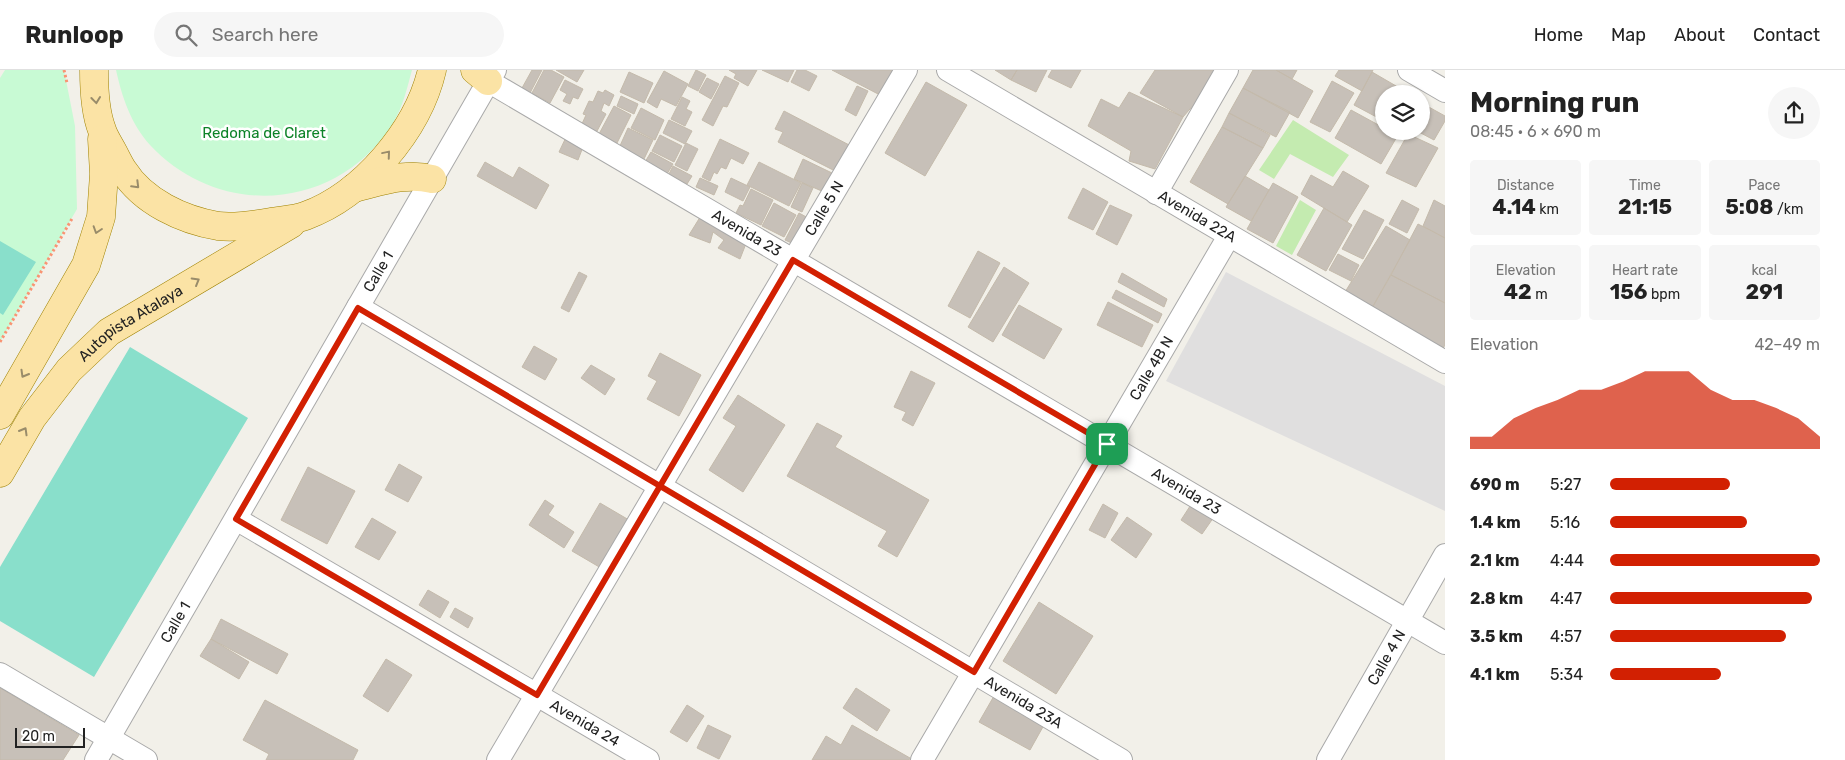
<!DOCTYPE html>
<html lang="en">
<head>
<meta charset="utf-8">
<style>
  :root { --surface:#fff; --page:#f6f6f6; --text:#222; --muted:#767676; --line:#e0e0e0; --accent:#d22002 }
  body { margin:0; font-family:Rubik,sans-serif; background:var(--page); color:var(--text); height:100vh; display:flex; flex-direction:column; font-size:19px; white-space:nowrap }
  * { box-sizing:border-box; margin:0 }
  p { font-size:16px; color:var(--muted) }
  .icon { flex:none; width:28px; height:28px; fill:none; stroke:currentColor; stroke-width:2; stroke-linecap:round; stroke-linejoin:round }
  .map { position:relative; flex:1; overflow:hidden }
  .side { display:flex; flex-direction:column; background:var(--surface); width:400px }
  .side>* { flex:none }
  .controls { position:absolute; left:1375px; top:15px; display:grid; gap:10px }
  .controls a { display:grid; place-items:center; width:55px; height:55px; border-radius:50%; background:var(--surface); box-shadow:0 1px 4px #0004; font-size:25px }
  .scale { position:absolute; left:15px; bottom:12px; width:70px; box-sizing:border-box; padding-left:5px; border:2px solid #222; border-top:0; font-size:14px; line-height:18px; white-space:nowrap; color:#222; -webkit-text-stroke:4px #fff; paint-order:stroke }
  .pin { position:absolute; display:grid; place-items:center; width:42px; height:42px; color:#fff; margin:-21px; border-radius:10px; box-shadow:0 2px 8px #0006 }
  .round { display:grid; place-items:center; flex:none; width:52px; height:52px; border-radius:26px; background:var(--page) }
  .headline { display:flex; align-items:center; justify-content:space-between; height:85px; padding:0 25px }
  h1 { font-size:28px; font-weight:700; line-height:38px }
  .figures { display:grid; grid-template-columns:repeat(3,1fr); gap:8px; height:85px; padding:5px 25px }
  .figures div { display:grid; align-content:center; border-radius:5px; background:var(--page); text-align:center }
  .figures b { font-size:21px; font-weight:700 }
  .figures small { font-size:14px; font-weight:400 }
  .figures p { font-size:14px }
  .chart { height:140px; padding:10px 25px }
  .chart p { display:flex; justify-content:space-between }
  .chart svg { width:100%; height:90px; margin-top:5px; fill:var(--accent); opacity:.7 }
  ul { padding:0 25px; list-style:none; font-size:16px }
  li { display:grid; grid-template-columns:80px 60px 1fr; align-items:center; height:38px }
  li i { height:12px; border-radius:6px; background:var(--accent) }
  header { display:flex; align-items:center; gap:30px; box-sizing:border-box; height:70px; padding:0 25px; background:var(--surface); border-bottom:1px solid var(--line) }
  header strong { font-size:24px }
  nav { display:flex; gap:28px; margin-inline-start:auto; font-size:18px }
  .search { width:350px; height:45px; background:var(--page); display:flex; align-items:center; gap:12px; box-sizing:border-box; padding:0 18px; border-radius:28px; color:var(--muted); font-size:19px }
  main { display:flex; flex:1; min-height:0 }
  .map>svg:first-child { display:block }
  .residential { fill:#e0dfdf }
  .grass { fill:#c4ebb0 }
  .park { fill:#c8fad4 }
  .pitch { fill:#89dfcb }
  .building { fill:#c7c0b8; stroke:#c4baab }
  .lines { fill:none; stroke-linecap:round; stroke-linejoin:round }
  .minor-casing { stroke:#a9a9a9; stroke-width:24 }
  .major-casing { stroke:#9f8201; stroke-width:29 }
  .path { stroke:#f99473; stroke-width:3; stroke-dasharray:2.5 2.5; stroke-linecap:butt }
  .minor { stroke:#fff; stroke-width:22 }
  .major { stroke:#fbe3a5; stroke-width:28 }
  .oneway { stroke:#998c6a }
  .route-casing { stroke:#fff; stroke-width:10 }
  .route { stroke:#d22002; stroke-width:6 }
  .labels { text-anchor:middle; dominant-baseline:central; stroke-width:5; stroke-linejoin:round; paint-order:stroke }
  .park-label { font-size:15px; fill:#0d8328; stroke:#fff }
  .street-label { font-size:15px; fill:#222; stroke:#fff }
</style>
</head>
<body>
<header>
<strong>Runloop</strong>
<div class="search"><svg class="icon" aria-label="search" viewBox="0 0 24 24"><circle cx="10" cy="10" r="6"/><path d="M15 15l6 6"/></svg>Search here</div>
<nav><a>Home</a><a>Map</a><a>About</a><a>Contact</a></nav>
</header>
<main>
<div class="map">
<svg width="1445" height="690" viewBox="0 0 1445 690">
  <rect width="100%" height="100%" fill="#f2f0e9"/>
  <path class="residential" d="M1226,202L1445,316V441L1166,311Z"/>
  <path class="grass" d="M1293,50L1349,85L1333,107L1290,84L1274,109L1259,100Z
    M1300,130L1316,140L1292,185L1276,176Z"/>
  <path class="park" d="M5,0H64L75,56L77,139L0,272V8Z
    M116,0H412C407,18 403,37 393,53C338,141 220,150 150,75C131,54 122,27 116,0Z"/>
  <path class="pitch" d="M0,171L36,192L3,245L0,243Z
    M130,277L248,348L94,607L0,551V497Z"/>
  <path class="building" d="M532,0H542L530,23L522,18Z
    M544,0H551L564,7L550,33L532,23Z
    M556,0H584L577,12Z
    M696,0L706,5L698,21L688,16Z
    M729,0H757L748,16L734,8L736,4Z
    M762,0H794L788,12Z
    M797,0H805L817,6L809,21L791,12Z
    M832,0H893L880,25Z
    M995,0H1017L1011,10Z
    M1017,0H1047L1036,22L1011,10Z
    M1052,0H1081L1071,18L1048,7Z
    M1155,0H1217L1203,24L1183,47L1140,23Z
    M1253,0H1276L1313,21L1298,48L1243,18Z
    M1276,0H1297L1292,9Z
    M1339,0H1373L1362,21L1335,6Z
    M664,1L688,14L676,36L661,29L657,38L647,32Z
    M629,2L653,13L644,33L620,22Z
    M1372,2L1403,20L1401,24H1384V51L1354,35Z
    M725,6L739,13L727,37L723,36L713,56L702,50Z
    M707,8L719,14L711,29L699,22Z
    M565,10L583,19L578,29L573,27L570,34L563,31L567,24L560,20Z
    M1332,11L1354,23L1330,62L1310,52Z
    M926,12L967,35L925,106L885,83Z
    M857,16L868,21L856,46L845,40Z
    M1243,18L1290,42L1276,67L1229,43Z
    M605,20L614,25L609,36L604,33L601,41L606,44L596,63L581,56L586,45L583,44L589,31L593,32L598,21L603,23Z
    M1129,22L1183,47L1155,99L1129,91L1131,81L1088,56L1101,29L1119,38Z
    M621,26L638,34L634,44L617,36Z
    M682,27L690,31L686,39L692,42L685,56L671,49Z
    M614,36L631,45L617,73L599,64Z
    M1427,36L1445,46V51L1434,70L1417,61H1421V47Z
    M641,38L664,50L655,70L631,58Z
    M1351,40L1384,58V61H1390L1398,65L1381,94L1335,68Z
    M784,41L853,77L839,103L778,72L783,62L775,59Z
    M1229,43L1270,65L1263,78L1222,57Z
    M669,50L692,61L685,74L663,63Z
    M1222,57L1263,78L1228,134L1190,112Z
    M628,58L653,70L644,89L619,78Z
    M569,61L586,69L578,90L559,82Z
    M1408,64L1438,78L1416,117L1386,103Z
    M660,65L682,76L674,92L652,81Z
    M720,69L749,83L743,94L731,88L726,99L721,97L717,104L714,102L710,111L702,107Z
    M686,73L698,79L687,101L675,95Z
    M651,82L673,94L667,104L645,92Z
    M803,89L832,103L824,122L794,109Z
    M485,92L513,108L519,97L549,115L536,139L477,106Z
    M759,92L801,113L789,136L747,115Z
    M673,96L692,106L687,114L669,104Z
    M1343,101L1369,116L1347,152L1301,124L1311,105L1333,117Z
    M1245,106L1269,120L1251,151L1226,137Z
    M700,108L718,116L714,125L696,117Z
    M731,108L750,117L743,131L725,122Z
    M802,113L813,118L802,142L791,137Z
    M1273,113L1298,127L1273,173L1247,159Z
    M1083,118L1108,132L1093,160L1068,148Z
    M751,119L773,130L761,155L736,143L740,135L743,136Z
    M1402,130L1419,139L1407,163L1389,154Z
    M1434,130L1445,136V168L1423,156Z
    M774,133L796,145L784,167L762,156Z
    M1110,135L1132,145L1117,175L1096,164Z
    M1324,138L1352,155L1326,201L1297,185Z
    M1364,140L1384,150L1363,189L1342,179Z
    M799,143L810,149L796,175L785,170Z
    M702,144L747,171L740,189L718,178L724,170L713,162L710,173L689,165Z
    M1418,154L1445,168V233L1391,205Z
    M1386,156L1410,170L1372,238L1345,222Z
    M978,181L1000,193L970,248L948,236Z
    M1338,184L1359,195L1351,211L1329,200Z
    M1004,197L1029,213L993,272L968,257Z
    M579,202L587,206L569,242L561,238Z
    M1122,203L1167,229L1164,237L1118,212Z
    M1391,205L1445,233V275L1442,280L1372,238Z
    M1116,220L1162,244L1158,253L1112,228Z
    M1108,232L1153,255L1142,277L1097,255Z
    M1019,235L1062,259L1044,289L1002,265Z
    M534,276L557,289L545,310L522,297Z
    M660,283L701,305L679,346L647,329L657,311L648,306Z
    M591,295L615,309L605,325L581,308Z
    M911,301L935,313L913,356L902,350L906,342L894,337Z
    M738,325L785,355L743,422L709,400L736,356L723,348Z
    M817,353L842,366L835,377L929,430L897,487L878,476L887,461L787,406Z
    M399,394L422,407L408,432L385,420Z
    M308,397L355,421L327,474L281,450Z
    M545,430L554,436L548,445L574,462L564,478L529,455Z
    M1194,430L1216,444L1202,464L1181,450Z
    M600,433L629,450L601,498L572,481Z
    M1103,434L1118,443L1105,468L1089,460Z
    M1127,447L1152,464L1136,488L1111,470Z
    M372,448L396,462L379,490L355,477Z
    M428,520L449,532L440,548L419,535Z
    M1039,532L1093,566L1056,624L1003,591Z
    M455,538L473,548L468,558L450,547Z
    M221,549L288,584L277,604L211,569Z
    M211,569L249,592L239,609L200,586Z
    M386,589L412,605L388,642L363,626Z
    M0,618L79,665L63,690H0Z
    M856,618L890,640L877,661L843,638Z
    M994,626L1044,655L1030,680L979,652Z
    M265,630L358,680L353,690H266L269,684L243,670Z
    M687,635L704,646L687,672L670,662Z
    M708,655L731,666L719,689L697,678Z
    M852,655L910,688L909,690H812L826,666L841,675Z"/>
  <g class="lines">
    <defs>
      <g id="minor">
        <path id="s1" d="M948,0L1445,292"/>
        <path d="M1409,0L1445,21"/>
        <path id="s2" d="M488,11L1445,573"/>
        <path d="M1156,123L1227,0"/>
        <path id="s3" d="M358,237L1121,690"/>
        <path id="s4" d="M236,449L648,690"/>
        <path d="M0,604L146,690"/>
        <path id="s5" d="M96,690L495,0"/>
        <path id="s6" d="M498,690L906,0"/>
        <path id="s7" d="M922,690L1229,166"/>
        <path id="s8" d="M1328,690L1445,485"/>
      </g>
      <g id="major">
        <path d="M94,0C94,19 95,42 102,60C104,67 109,74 112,80C116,87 119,94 123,100C143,132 183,150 218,156C236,158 254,155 271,152C282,150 294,150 305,146C363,125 418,60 432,0"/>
        <path d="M475,0L488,11"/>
        <path d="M354,118C380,112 406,102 432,109"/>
        <path d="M0,345L86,195L101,147L104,104L102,69"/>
        <path id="s9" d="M0,403L32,348L69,300L109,262L291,154"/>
      </g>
    </defs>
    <use href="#minor" class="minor-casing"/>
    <use href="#major" class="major-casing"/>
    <path class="path" d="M64,0L67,13
      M0,272L73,147"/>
    <use href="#minor" class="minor"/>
    <use href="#major" class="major"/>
  </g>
  <defs><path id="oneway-chevron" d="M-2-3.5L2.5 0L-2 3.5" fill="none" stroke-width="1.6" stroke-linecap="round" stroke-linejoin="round" transform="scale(1.25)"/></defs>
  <g class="oneway">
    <use href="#oneway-chevron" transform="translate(96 30) rotate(83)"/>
    <use href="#oneway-chevron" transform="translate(387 84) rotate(-50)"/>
    <use href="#oneway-chevron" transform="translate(136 115) rotate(45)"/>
    <use href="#oneway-chevron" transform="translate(97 160) rotate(108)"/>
    <use href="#oneway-chevron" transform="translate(196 211) rotate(-30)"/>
    <use href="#oneway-chevron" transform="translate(24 304) rotate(120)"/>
    <use href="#oneway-chevron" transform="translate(24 361) rotate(-60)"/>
  </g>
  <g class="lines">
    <defs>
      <path id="route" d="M1107,374L793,190L660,416L358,238L236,449L537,625L660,416L974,602L1107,374"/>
    </defs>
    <use href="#route" class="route-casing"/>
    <use href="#route" class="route"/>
  </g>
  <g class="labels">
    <g class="park-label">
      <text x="264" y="63">Redoma de Claret</text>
    </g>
    <g class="street-label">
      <text stroke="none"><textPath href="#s6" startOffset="641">Calle 5 N</textPath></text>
      <text stroke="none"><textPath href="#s1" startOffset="289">Avenida 22A</textPath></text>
      <text stroke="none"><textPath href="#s2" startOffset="300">Avenida 23</textPath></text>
      <text stroke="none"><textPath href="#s5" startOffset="564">Calle 1</textPath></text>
      <text stroke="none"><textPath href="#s9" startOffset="202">Autopista Atalaya</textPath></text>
      <text stroke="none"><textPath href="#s7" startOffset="454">Calle 4B N</textPath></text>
      <text stroke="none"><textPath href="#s2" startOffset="810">Avenida 23</textPath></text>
      <text stroke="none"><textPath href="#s5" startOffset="159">Calle 1</textPath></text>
      <text stroke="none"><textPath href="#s8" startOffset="118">Calle 4 N</textPath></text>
      <text stroke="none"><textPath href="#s3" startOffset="774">Avenida 23A</textPath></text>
      <text stroke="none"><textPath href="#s4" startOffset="404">Avenida 24</textPath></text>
    </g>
  </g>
</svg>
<div class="controls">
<a><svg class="icon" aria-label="layers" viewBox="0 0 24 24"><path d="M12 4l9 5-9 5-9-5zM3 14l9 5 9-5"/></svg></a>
</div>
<div class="scale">20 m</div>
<div class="pin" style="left:1107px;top:374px;background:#1e9e55"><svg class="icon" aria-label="arrive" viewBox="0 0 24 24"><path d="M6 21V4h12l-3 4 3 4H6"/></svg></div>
</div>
<section class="side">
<div class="headline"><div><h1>Morning run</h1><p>08:45 · 6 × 690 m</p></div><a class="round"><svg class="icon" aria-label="share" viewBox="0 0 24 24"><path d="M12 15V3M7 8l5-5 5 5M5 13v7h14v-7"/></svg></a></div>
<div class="figures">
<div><p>Distance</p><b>4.14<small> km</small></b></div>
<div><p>Time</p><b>21:15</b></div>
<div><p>Pace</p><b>5:08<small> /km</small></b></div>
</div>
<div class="figures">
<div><p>Elevation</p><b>42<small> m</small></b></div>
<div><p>Heart rate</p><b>156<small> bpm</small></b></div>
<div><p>kcal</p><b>291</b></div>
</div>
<div class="chart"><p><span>Elevation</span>42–49 m</p>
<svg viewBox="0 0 160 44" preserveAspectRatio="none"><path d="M0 44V38L10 38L20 29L30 24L40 20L50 15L60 15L70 11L80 6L90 6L100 6L110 15L120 20L130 20L140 24L150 29L160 38V44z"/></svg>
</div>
<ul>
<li><b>690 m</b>5:27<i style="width:57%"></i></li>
<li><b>1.4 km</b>5:16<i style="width:65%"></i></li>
<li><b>2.1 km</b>4:44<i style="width:100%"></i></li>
<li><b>2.8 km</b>4:47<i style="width:96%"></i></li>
<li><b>3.5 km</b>4:57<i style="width:84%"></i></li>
<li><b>4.1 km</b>5:34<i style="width:53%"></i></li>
</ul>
</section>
</main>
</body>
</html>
